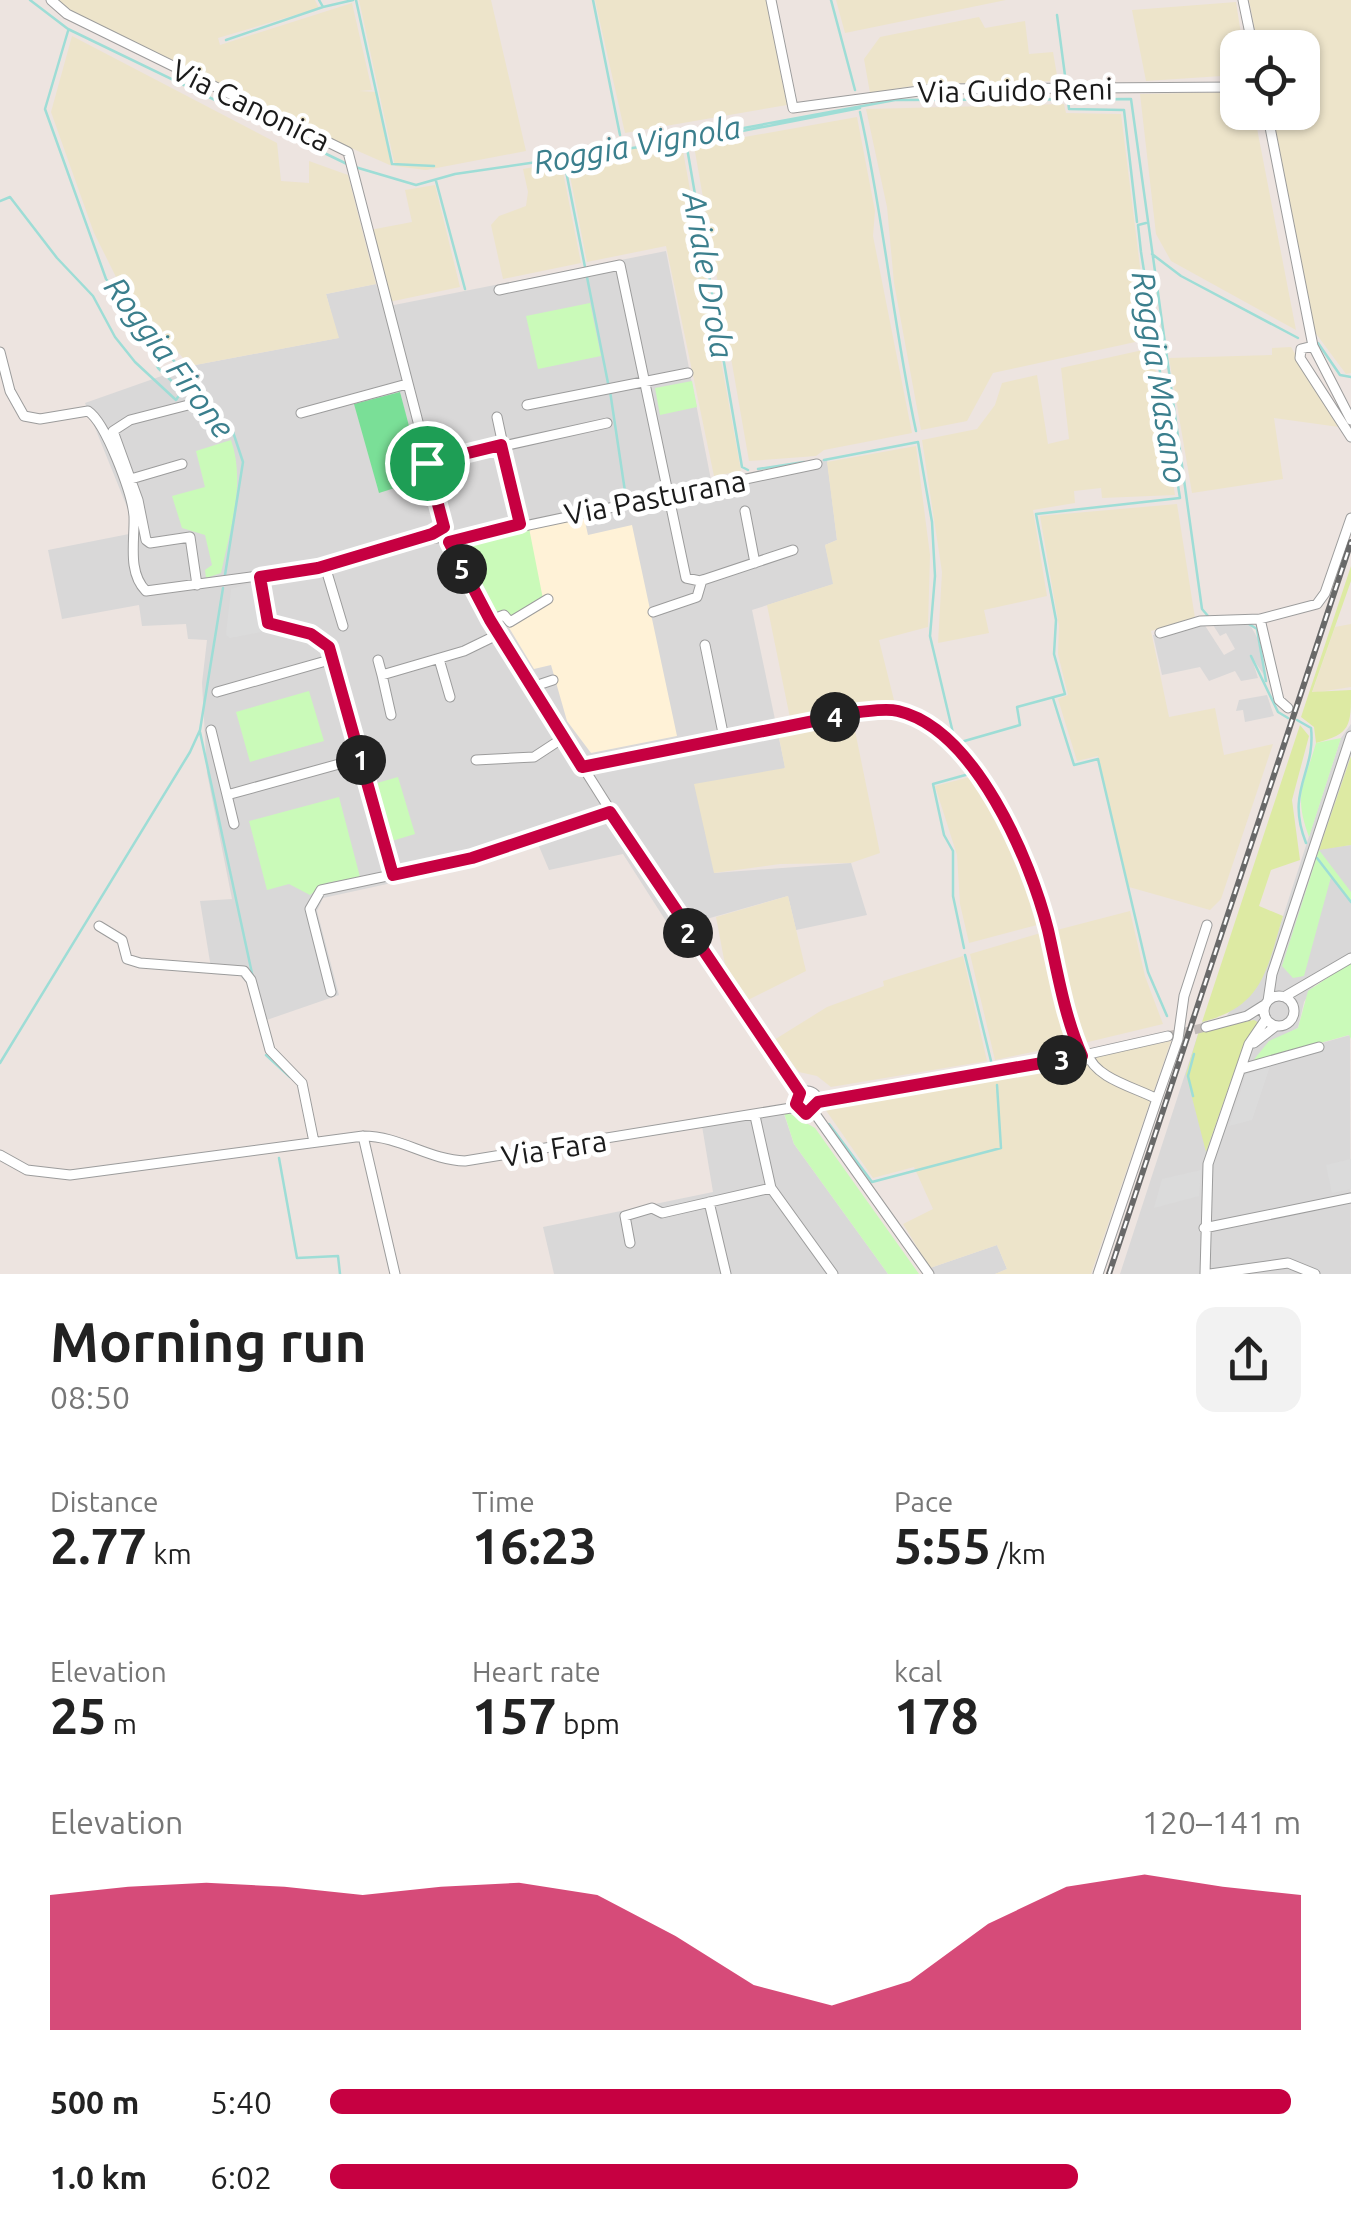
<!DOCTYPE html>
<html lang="en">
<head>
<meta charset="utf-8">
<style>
  :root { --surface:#fff; --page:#f2f2f2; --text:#222; --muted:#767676; --accent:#c60041 }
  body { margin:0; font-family:Ubuntu,sans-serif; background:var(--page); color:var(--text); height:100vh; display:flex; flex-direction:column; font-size:38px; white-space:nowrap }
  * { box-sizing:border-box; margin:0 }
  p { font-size:32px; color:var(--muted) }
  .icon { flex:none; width:55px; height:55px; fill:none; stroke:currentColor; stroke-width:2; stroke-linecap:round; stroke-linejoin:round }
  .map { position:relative; height:1274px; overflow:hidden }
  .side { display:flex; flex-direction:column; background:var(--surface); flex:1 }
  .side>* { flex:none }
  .buttons { position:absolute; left:1220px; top:30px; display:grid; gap:20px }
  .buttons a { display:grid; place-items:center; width:100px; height:100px; border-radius:20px; background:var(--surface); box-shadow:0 2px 8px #0004; font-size:50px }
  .pin { position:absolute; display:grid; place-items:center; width:85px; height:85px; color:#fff; margin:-42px; border:5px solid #fff; border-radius:50%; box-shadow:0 2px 10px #0007 }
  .km { position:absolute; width:50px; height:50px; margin:-25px; border-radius:50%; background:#222; color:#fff; font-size:28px; line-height:50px; text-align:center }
  .round { display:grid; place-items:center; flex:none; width:105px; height:105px; border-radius:20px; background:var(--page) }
  .headline { display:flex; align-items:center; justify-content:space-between; height:170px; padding:0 50px }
  h1 { font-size:55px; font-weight:700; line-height:75px }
  .figures { display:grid; grid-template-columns:repeat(3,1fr); gap:15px; height:170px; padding:10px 50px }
  .figures div { display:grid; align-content:center }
  .figures b { font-size:50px; font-weight:700 }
  .figures small { font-size:28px; font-weight:400 }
  .figures p { font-size:28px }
  .chart { height:280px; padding:20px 50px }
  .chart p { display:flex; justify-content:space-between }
  .chart svg { width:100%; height:180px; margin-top:10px; fill:var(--accent); opacity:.7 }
  ul { padding:0 50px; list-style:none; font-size:32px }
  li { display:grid; grid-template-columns:160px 120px 1fr; align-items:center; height:75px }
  li i { height:25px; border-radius:12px; background:var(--accent) }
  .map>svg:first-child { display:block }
  .residential { fill:#d9d8d8; fill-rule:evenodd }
  .education { fill:#fff2d7 }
  .farmland { fill:#ede4ca }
  .grass { fill:#ddeaa3 }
  .park { fill:#cafab9 }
  .pitch { fill:#7adf97 }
  .parking { fill:#dbdbdb }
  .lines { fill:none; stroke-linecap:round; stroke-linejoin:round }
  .stream { stroke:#9eddd6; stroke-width:2.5 }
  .minor-tunnel { stroke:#c3bcb9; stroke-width:9; stroke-dasharray:9 4.5; stroke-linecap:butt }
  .minor-casing { stroke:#9c9c9c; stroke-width:11 }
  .minor { stroke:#fff; stroke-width:9 }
  .rail-casing { stroke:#696969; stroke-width:6 }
  .rail { stroke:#fff; stroke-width:2.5; stroke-dasharray:8; stroke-linecap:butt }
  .route-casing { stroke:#fff; stroke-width:20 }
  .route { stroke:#c60041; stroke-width:12 }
  .labels { text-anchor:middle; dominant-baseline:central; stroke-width:10; stroke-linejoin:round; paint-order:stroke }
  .street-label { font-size:30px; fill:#1b1b1b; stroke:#fff }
  .water-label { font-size:32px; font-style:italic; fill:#3b7f8d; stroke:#fff }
</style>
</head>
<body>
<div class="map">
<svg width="1351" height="1274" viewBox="0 0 1351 1274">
  <rect width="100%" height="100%" fill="#ede4e0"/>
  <path class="residential" d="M666,251L711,480L827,459L837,540L825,545L834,584L752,610L785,767L714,873L851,863L867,915L796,930L788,896L671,929L623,854L549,870L538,844L474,865L323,898L317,911L339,995L258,1023L247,983L240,976L212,974L200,901L232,899L207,773L202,683L207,640L188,639L186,624L142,626L139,605L62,619L48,550L129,534V512L85,403L190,366L338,338L326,294L376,284L384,307Z
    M1218,622L1249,623L1258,639L1264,675L1251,656L1258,678L1241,681L1235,671L1209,681L1200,667L1162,675L1153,635L1204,624L1224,655L1235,649L1226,633L1220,636L1213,625Z
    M1267,695L1274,716L1245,722L1243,710L1236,711L1239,700Z
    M1351,724V756L1320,849L1351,845V962L1315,985L1304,1002L1298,1028L1278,1038L1255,1062L1350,1035L1351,1274H1120L1202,1022L1226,1017L1276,938L1341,738ZM1314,866L1331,876L1302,970L1283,966ZM1254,1020L1248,1043L1206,1150L1191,1090L1208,1030Z
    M781,1105L794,1144L888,1274H554L543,1227L713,1192L702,1126Z
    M997,1245L1007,1269L995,1274H934L930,1268Z"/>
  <path class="education" d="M584,517L588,535L632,525L677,736L591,753L567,721L551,665L534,669L505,621L529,528Z"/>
  <path class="farmland" d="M54,0H315L319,8L218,38L220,45L352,3L372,90L359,91L377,92L392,166L301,126L187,66L67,14Z
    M359,0H491L526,151L426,170L395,166Z
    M595,0H766L787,105L625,133Z
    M836,0H1006L845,33Z
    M1249,0H1351V373L1346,374L1314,331L1271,113L1302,112V48L1258,47Z
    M1236,2L1243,47L1238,48L1237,75L1146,81L1132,10Z
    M979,17L985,28L1025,21L1029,54L1053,52L1058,81L925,84L870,93L864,59L880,37Z
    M72,36L277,143L281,181L309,183V161L348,175L376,284L326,294L339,338L190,366L121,287L94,233L51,112Z
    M1237,92L1238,112L1254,113L1296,330L1171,261L1156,234L1140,94Z
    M1064,104L1066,113L1121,114L1149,339L993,373L967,421L921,430L894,283L887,207L866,109Z
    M857,117L875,211L873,236L912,433L824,450L816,456L749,461L694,146Z
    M681,140L741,471L714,476L666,246L587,262L567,161Z
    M561,162L581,263L503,279L491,225L499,216L526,206L528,192L523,169Z
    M435,185L460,287L389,302L370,230L412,222L405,190Z
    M1291,347L1339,427L1274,418L1283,479L1192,493L1169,358L1272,355V348Z
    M1152,348L1175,495L1102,498L1101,488L1074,491L1075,503L1033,510L1047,596L984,610L989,633L938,643L942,572L922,440L977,429L995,405L1002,383L1037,375L1048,444L1069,439L1061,368Z
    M916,446L930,555L928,627L879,640L896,708L873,704L790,718L767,605L833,584L825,545L837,540L827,462Z
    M1177,504L1195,618L1151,631L1169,717L1215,708L1224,755L1273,744L1221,899L1210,910L1129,887L1098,756L1077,761L1058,699L1068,695L1058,654L1059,626L1040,516Z
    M1351,624V687L1312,693L1335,627Z
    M852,716L880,853L851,863L780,864L714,873L694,784L785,768L778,732Z
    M974,776L1001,814L1041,924L969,943L960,904L957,855L935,786Z
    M788,896L806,971L746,1001L726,970L716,917Z
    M1130,911L1145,976L1163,1024L1084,1043L1071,1017L1053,931Z
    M1044,932L1055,995L1070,1044L995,1060L970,954Z
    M963,956L987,1061L831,1087L817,1076L799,1072L774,1040L827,1007L884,986L883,981Z
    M1171,1041L1091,1274H995L1007,1269L997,1245L930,1268L903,1224L933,1209L914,1167L873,1178L825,1109Z"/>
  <path class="grass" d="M1351,566V581L1312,692L1351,690C1351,726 1351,734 1316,743L1314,727L1301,717Z
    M1300,725L1309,736L1292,800L1300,860L1271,870L1259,906L1283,916C1266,972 1263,1006 1202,1022Z
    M1351,756V845L1319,850Z
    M1254,1020L1259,1023L1240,1055L1206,1152L1186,1074L1199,1031Z"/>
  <path class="park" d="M590,303L601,356L538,369L526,316Z
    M692,381L697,407L660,415L655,388Z
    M231,440C246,483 230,530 221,573L206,578L205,570L212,565L205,535L182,528L172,496L205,487L196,451Z
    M529,528L543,599L511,618L505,612L497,613L461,541Z
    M309,691L324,741L250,762L236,712Z
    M1341,738L1309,837C1293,793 1304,786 1316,743Z
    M398,777L415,834L392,841L377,783Z
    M339,797L360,877L326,883L310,895L289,884L267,890L249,821Z
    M1319,850L1351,892V902L1331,877L1304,976L1293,978L1282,966Z
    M1351,962V1039L1349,1035L1252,1062L1269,1041L1298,1028L1308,991Z
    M787,1112L815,1128L919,1274H888L794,1144L784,1113Z"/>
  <path class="pitch" d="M400,392L423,479L379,493L354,404Z"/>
  <path class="parking" d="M251,583L261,632L230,638L226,635L231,589Z
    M1270,1066L1252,1120L1229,1126L1246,1075Z
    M1351,1159V1189L1332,1193L1326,1165Z
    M1201,1170L1199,1196L1154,1208L1162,1179Z"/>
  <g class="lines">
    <path class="stream" d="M30,0L68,29L347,164
      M319,0L323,7L353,0
      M356,0L392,164L434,166
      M593,0L620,135
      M831,0L855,90
      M1057,15L1066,83
      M68,31L45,109L106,279L233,432L243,462L225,575
      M226,40L323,7
      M1068,100L1069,109L1124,110L1137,222
      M860,112C884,218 893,325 916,431
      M564,161L608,383
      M355,167L416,185L455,174L646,146L895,100L1131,99L1202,609L1208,616
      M436,181L465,289
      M0,201L10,197L57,258L93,296L115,337L135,362L176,400L182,391L158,368L150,352L154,340
      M1152,254L1181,276L1298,338
      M1318,343L1340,375L1351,377
      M610,391L626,498
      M824,460L918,442L932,522L935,576L930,636L953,733
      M758,469L804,462
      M748,470L742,467L686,142L860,108
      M1249,624L1257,629L1266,681
      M1251,656L1278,712L1288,718
      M1053,698L1074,765L1098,759L1148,972L1167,1016
      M1297,720L1311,728C1316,773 1285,790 1306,843
      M200,732L253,978
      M981,767L961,742L1020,725L1017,707L1065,694L1054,654L1056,620L1036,514L1180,498L1141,252L1138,225L1146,223
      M1317,858L1351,902
      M684,913L793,1074
      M964,948L953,896V851L944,835L933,784L969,774
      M965,955L992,1065
      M266,1055L290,1077
      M0,1063L190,752L200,730L223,588
      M1193,1096L1188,1076L1194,1054
      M829,1124L872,1182L1001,1148L997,1085
      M279,1158L297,1258L338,1256L340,1274"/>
    <path class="minor-tunnel" d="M1168,1036L1206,1027"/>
    <defs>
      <path id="minor" d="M51,0L67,14L348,152L451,549L499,634L677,916L800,1093
        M771,0L793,108L934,89L1238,87
        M1243,0L1253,48
        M1267,112L1313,346L1351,420
        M499,290L620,265L686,578L700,581L793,550
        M1313,346L1301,349L1300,358L1351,437
        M0,352L10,391L24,416L40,419L88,411C106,423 132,493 134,516C135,540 127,572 146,591L318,568L424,539L447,537
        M196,403L130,420L113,431L138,500L146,540L150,543L190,537L197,585
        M527,405L688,373
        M301,413L407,384
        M497,417L503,445
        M501,445L520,524
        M427,463L607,423
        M131,479L182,464
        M745,511L755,563
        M449,542L817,464
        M325,566L343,626
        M260,577L268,623L311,634L329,647L393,875
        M653,612L697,597L702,580
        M1260,619L1279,700L1288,708
        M491,620L504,615L510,622L548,599
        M1160,633L1200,621L1260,619L1317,604L1325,593L1351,518
        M705,645L724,738
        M439,659L450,697
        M378,660L382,675L464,651L499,634
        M382,675L391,715
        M532,687L553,680
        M217,692L333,659
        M211,730L227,795L361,758
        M476,760L534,757L563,738
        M582,767L859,712C871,711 886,708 898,711C912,714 926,726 937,734C1040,808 1039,949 1082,1056
        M227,795L234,824
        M99,926L122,940L127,959L140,963L244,971L251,980L270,1050L302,1083L314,1142
        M331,992L310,909L321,890L472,858L610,813
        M1264 1011a15 15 0 1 1 30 0a15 15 0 1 1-30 0Z
        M1284,997L1351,958
        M1268,1001L1272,974L1351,736
        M1206,1027L1247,1016L1266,1004
        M1254,1043L1276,1026
        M1088,1054C1094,1078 1137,1088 1157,1099L1178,1039L1184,996L1207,925
        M1241,1069L1319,1047
        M796 1102a11 11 0 1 1 22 0a11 11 0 1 1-22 0Z
        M818,1102L1080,1056L1168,1036
        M813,1111L929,1274
        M755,1116L771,1188L833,1274
        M363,1136L395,1274
        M0,1155L27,1170L70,1175L363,1136C400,1136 429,1160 465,1161L797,1107
        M709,1202L726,1274
        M1204,1228L1351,1198
        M630,1243L625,1216L652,1208L662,1213L771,1188
        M1098,1274L1157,1099
        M1205,1274L1208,1164L1249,1044L1266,1019
        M1210,1274L1288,1263L1315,1274"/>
    </defs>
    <use href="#minor" class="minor-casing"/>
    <use href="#minor" class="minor"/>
    <defs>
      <path id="rail" d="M1109,1274L1351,542"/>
    </defs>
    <use href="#rail" class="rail-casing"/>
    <use href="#rail" class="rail"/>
  </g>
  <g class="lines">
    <defs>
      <path id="route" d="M501,445L520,524L449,542L490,620L582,767L859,712C871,711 886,708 898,711C975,729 1031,861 1048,930C1058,974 1064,1015 1082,1056L818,1102L806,1114L796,1104L800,1093L610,812L472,858L393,875L329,647L311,634L268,623L260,577L318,568L432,534L444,527L427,463Z"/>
    </defs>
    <use href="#route" class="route-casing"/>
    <use href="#route" class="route"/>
  </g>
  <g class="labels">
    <g class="street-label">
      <text transform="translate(1015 90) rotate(-1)">Via Guido Reni</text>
      <text transform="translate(251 105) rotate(26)">Via Canonica</text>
      <text transform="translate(655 497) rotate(-11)">Via Pasturana</text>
      <text transform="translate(554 1148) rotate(-9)">Via Fara</text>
    </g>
    <g class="water-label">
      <text transform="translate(637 144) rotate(-10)">Roggia Vignola</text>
      <text transform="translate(709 275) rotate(80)">Ariale Drola</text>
      <text transform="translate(170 357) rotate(53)">Roggia Firone</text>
      <text transform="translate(1160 377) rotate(81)">Roggia Masano</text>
    </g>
  </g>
</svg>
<div class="buttons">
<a><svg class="icon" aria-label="locate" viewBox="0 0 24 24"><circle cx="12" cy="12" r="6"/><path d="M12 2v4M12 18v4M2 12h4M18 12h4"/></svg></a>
</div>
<div class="pin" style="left:427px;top:463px;background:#1e9e55"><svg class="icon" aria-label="arrive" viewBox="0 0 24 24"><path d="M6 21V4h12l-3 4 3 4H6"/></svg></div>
<b class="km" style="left:361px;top:760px">1</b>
<b class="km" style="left:688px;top:933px">2</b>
<b class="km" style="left:1062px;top:1060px">3</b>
<b class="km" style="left:835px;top:717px">4</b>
<b class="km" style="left:462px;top:569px">5</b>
</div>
<section class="side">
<div class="headline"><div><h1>Morning run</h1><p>08:50</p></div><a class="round"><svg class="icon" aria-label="share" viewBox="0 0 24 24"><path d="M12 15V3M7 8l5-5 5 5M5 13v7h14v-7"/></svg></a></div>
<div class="figures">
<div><p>Distance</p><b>2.77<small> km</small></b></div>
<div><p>Time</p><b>16:23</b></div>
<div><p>Pace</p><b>5:55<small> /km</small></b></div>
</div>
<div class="figures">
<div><p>Elevation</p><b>25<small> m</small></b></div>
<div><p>Heart rate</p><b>157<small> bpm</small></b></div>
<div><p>kcal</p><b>178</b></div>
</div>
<div class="chart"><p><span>Elevation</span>120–141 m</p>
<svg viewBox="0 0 160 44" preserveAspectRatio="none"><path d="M0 44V11L10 9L20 8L30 9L40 11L50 9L60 8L70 11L80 21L90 33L100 38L110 32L120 18L130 9L140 6L150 9L160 11V44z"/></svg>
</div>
<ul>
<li><b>500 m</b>5:40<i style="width:99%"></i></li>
<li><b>1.0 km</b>6:02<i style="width:77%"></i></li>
</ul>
</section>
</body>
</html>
